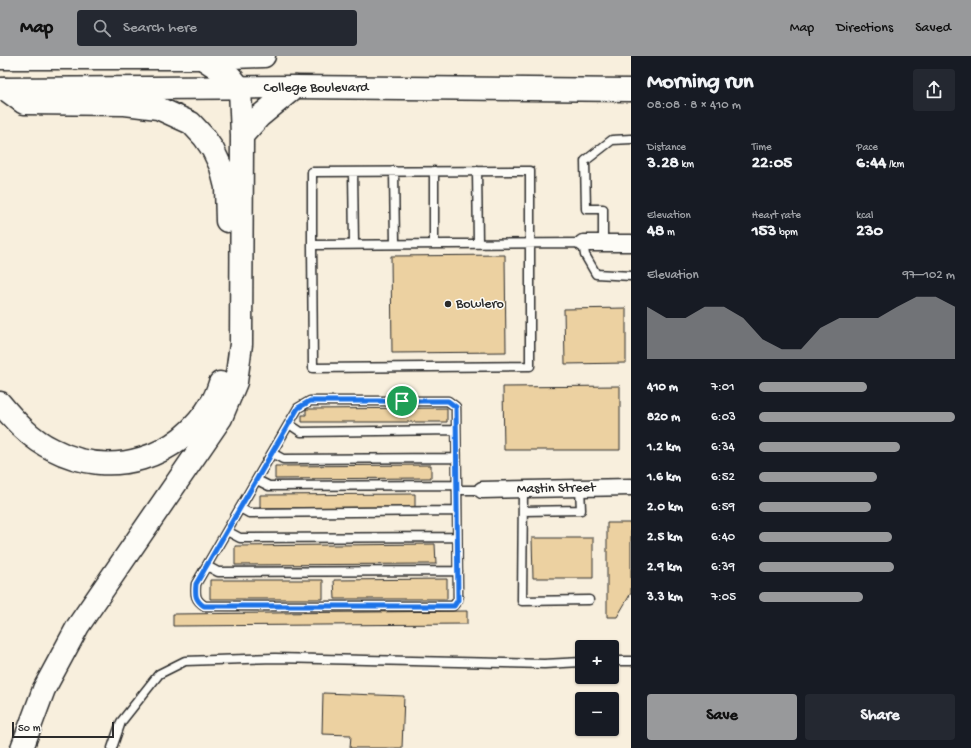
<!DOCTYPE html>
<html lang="en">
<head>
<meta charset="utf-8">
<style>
  :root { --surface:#171b24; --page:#242831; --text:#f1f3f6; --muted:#9ea1a6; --accent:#98999b }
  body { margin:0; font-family:"Gochi Hand",sans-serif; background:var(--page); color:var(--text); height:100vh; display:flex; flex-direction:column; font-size:15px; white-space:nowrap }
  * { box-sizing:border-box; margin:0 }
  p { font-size:13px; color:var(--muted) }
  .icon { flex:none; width:22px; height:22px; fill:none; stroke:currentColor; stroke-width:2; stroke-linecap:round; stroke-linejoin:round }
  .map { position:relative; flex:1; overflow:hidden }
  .drawer { display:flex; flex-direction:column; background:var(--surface); width:340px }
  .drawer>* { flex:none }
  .tools { position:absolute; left:575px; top:584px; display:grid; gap:8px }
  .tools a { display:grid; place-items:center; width:44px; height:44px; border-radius:4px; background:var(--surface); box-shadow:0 1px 3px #0004; font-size:20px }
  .scale { position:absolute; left:12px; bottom:10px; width:102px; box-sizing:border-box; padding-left:4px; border:2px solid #2b2b2b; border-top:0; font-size:11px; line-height:14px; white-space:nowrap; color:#2b2b2b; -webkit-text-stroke:3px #fdfcf7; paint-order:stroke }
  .pin { position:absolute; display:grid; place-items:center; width:34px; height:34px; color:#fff; margin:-17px; border:2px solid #fff; border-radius:50%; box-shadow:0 1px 4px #0007 }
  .round { display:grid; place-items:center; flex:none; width:42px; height:42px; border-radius:4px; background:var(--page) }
  .head { display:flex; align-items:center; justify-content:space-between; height:68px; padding:0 16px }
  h1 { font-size:22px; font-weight:700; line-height:30px }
  .figures { display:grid; grid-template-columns:repeat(3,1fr); gap:6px; height:68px; padding:4px 16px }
  .figures div { display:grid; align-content:center }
  .figures b { font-size:17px; font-weight:700 }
  .figures small { font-size:11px; font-weight:400 }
  .figures p { font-size:11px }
  .chart { height:112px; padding:8px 16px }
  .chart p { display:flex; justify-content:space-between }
  .chart svg { width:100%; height:72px; margin-top:4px; fill:var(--accent); opacity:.7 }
  .button { display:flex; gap:8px; margin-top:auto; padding:8px 16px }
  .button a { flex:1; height:46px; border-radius:4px; background:var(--accent); color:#111; font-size:16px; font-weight:700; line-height:46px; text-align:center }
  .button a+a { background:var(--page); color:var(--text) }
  ul { padding:0 16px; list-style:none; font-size:13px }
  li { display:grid; grid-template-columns:64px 48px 1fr; align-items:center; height:30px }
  li i { height:10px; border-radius:5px; background:var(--accent) }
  header { display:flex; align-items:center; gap:24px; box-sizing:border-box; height:56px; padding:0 20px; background:var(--accent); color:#111 }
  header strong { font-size:19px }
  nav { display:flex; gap:22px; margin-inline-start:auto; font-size:14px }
  .search { width:280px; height:36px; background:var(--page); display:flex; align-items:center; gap:10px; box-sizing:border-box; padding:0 14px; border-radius:4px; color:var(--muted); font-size:15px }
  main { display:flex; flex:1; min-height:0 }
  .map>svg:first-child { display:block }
  .building { fill:#ecd1a1; stroke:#2b2b2b }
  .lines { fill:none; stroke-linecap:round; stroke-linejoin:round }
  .service-casing { stroke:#2b2b2b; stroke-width:11 }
  .minor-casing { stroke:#2b2b2b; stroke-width:19 }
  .secondary-casing { stroke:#2b2b2b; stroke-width:25 }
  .motorway-casing { stroke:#2b2b2b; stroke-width:25 }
  .service { stroke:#fdfcf7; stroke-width:8 }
  .minor { stroke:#fdfcf7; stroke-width:16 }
  .secondary { stroke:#fdfcf7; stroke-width:22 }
  .motorway { stroke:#fdfcf7; stroke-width:22 }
  .route-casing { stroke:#fff; stroke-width:8 }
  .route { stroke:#1a73e8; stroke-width:5 }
  .poi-dot { fill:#2b2b2b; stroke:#fdfcf7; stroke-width:1.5 }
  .labels { text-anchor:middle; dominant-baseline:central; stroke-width:3; stroke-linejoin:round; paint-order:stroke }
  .street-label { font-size:14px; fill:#2b2b2b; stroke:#fdfcf7 }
  .poi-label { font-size:14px; fill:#2b2b2b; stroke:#fdfcf7; text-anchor:start }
</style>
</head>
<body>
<header>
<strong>Map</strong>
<div class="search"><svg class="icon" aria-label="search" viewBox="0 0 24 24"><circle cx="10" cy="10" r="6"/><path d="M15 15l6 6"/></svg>Search here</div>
<nav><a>Map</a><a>Directions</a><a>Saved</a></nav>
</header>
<main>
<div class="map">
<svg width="631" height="692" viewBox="0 0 631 692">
  <rect width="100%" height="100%" fill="#f8efdd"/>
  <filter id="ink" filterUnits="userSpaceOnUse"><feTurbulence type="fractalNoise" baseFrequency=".025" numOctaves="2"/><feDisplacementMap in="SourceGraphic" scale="8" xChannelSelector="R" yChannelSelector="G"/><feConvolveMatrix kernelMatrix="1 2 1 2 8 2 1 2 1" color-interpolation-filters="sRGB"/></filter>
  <g filter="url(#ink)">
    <path class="building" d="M505,199L506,296L392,297L391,200Z
      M626,252V307L565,308L564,253Z
      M620,330V394H504L503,331Z
      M447,352V366H302V359H306V353Z
      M431,409V422L275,423V410Z
      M415,438V451L260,452V439Z
      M607,467H631V537L617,561H607Z
      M532,482H593V522H533Z
      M435,488L436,508L235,509V490Z
      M447,523V543H335L334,524Z
      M210,524H323V543H210Z
      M467,555V568L173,570V558Z
      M323,637L404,640L402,692H350L351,679L322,678Z"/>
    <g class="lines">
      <defs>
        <path id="service" d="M394,115L395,188
          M434,115V188
          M477,115L478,187
          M353,116L354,188
          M603,187V153H586L585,105L612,84L631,83
          M312,189L313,312L530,310V115L312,116V189L583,187L585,199L596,218L631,220
          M289,368L301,376L456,374
          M272,397L283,403L456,402
          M257,424L269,430L457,429
          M457,434L456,351L448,345H310L298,352L196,528C195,539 195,544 205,550H453L458,544L457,434H482
          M523,434L522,545L589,544
          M240,452L249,457L457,455
          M523,455L581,454L580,432
          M227,475L240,482L457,481
          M207,510L218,516L458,515
          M612,605H631
          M112,692L121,666L159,618L185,605L275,602L544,608L582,606"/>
        <path id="minor" d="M583,187H631
          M482,434L631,431"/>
        <path id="secondary" d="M0,2H202L264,0
          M0,33L295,31L631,34"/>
        <path id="motorway" d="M5,33L24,47L125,48L158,52L191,67L204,81L213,94L221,111L226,131L227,165
          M242,80L260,60L295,31
          M0,347C15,365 31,383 52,393C111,424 179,403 212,346C216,340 218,333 220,327
          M22,692L44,633L78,570L221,362L236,326L241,288L242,80L240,32L231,21L202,2"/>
      </defs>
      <use href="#service" class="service-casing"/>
      <use href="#minor" class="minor-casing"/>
      <use href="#secondary" class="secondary-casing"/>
      <use href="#motorway" class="motorway-casing"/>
      <use href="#service" class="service"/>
      <use href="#minor" class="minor"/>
      <use href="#secondary" class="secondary"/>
      <use href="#motorway" class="motorway"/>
    </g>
  </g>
  <g class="lines" filter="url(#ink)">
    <defs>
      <path id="route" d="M310,345H448L456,351L458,544L454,550H204C195,544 195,539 196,528L298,352Z"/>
    </defs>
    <use href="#route" class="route-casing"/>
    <use href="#route" class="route"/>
  </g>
  <circle class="poi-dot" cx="448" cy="248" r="4"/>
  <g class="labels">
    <g class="street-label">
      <text x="316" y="32">College Boulevard</text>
      <text transform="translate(556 433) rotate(-1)">Mastin Street</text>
    </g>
    <g class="poi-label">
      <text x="456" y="248">Bowlero</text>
    </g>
  </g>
</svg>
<div class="tools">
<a>+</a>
<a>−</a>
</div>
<div class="scale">50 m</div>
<div class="pin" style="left:402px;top:345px;background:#1e9e55"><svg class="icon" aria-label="arrive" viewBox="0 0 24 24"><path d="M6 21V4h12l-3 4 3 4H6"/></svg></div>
</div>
<section class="drawer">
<div class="head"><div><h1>Morning run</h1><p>08:08 · 8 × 410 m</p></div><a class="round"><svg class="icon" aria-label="share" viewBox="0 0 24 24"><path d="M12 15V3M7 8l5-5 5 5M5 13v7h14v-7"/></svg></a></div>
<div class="figures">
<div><p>Distance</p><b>3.28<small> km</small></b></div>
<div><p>Time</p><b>22:05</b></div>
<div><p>Pace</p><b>6:44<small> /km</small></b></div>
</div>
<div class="figures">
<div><p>Elevation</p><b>48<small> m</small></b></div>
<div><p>Heart rate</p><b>153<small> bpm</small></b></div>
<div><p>kcal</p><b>230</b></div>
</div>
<div class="chart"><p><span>Elevation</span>97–102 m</p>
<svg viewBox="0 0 160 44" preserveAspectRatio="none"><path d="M0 44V12L10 19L20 19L30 12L40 12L50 19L60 32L70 38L80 38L90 25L100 19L110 19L120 19L130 12L140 6L150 6L160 12V44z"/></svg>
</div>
<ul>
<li><b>410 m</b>7:01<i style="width:55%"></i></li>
<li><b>820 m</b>6:03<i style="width:100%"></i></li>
<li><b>1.2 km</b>6:34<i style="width:72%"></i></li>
<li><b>1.6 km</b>6:52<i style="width:60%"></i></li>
<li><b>2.0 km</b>6:59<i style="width:57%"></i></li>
<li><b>2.5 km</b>6:40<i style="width:68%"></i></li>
<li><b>2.9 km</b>6:39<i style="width:69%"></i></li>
<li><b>3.3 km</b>7:05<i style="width:53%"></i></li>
</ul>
<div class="button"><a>Save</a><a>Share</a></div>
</section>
</main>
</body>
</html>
